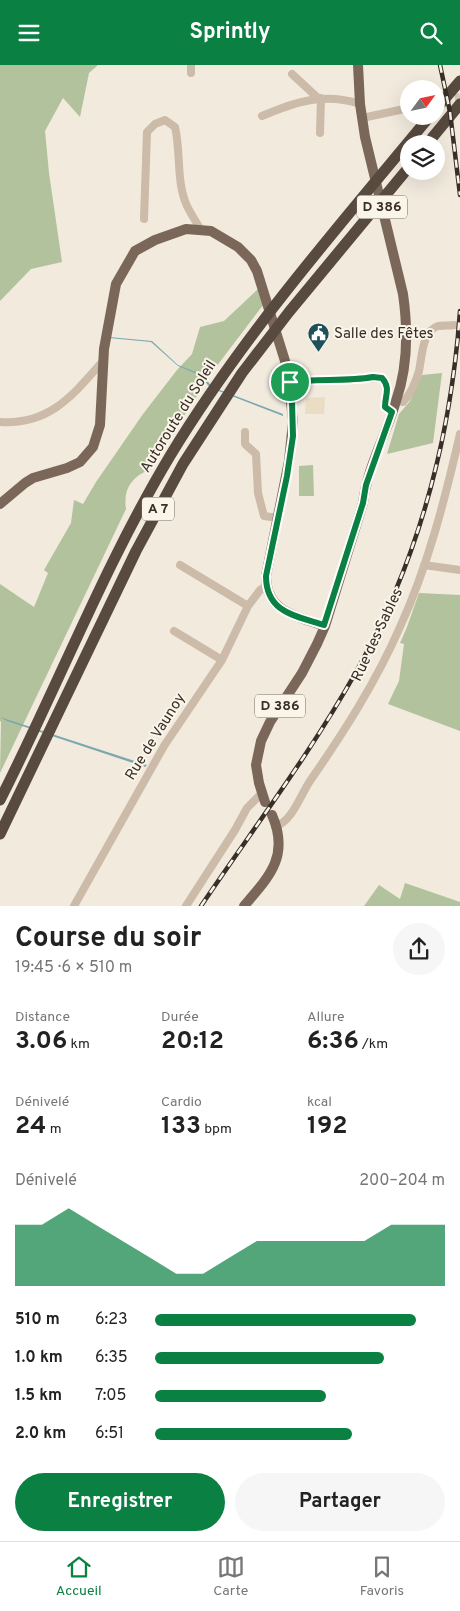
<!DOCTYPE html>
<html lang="fr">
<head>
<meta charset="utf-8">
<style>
  :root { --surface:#fff; --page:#f6f6f6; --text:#222; --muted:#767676; --line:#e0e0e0; --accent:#0b8043 }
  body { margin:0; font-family:Overpass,sans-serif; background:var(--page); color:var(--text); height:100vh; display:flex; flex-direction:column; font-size:19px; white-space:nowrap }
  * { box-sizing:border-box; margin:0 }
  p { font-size:16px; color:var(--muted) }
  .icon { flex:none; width:28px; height:28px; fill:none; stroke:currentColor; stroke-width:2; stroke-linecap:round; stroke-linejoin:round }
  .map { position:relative; height:841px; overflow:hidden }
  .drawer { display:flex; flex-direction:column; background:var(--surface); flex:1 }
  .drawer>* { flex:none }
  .needle { width:32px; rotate:57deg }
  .controls { position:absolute; left:400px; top:15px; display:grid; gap:10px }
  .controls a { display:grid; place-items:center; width:45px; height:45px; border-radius:50%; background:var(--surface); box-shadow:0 5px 20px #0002; font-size:25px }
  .pin { position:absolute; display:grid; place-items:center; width:42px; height:42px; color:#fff; margin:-21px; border:2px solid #fff; border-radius:50%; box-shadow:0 1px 5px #0007 }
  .round { display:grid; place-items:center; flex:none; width:52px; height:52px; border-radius:26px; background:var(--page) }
  .head { display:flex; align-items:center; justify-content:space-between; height:85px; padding:0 15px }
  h1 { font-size:28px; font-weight:700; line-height:38px }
  .figures { display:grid; grid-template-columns:repeat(3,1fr); gap:8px; height:85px; padding:5px 15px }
  .figures div { display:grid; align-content:center }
  .figures b { font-size:25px; font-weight:700 }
  .figures small { font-size:14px; font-weight:400 }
  .figures p { font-size:14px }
  .chart { height:140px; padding:10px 15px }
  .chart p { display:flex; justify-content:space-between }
  .chart svg { width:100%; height:90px; margin-top:5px; fill:var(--accent); opacity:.7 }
  .cta { display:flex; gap:10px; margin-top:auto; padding:10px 15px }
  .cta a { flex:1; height:58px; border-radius:30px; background:var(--accent); color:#fff; font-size:20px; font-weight:700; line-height:58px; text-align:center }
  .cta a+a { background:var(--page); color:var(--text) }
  ul { padding:0 15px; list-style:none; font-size:16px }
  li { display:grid; grid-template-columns:80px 60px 1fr; align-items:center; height:38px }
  li i { height:12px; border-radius:6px; background:var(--accent) }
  header { display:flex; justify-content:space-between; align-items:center; height:65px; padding:0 15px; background:var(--accent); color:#fff; font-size:22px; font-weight:700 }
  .dock { display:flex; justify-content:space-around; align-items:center; height:70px; border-top:1px solid var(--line); background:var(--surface); font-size:14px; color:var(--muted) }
  .dock a { display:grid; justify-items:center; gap:2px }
  .dock .active { color:var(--accent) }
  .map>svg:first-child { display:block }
  .green { fill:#b1c29c }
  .plaza { fill:#eaddc3 }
  .water { fill:#7ba8b0 }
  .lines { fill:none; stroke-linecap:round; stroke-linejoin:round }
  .minor-tunnel { stroke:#cdc5b9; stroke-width:8; stroke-dasharray:8 4; stroke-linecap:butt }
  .minor { stroke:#cbbba8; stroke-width:8 }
  .major { stroke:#7a6759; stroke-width:10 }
  .highway { stroke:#584a3f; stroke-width:11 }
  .rail-casing { stroke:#382f28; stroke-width:4.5 }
  .rail { stroke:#faf4e9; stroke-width:2.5; stroke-dasharray:8; stroke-linecap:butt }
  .route-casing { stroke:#fff; stroke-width:10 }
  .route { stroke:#0b8043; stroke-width:6 }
  .labels { text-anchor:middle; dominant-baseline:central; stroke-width:4; stroke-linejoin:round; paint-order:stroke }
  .shield { fill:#faf4e9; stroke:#726a62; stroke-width:1 }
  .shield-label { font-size:14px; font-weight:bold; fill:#382f28 }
  .poi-label { font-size:15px; fill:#382f28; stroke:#faf4e9; text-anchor:start }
  .street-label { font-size:15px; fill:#382f28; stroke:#faf4e9 }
</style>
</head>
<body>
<header><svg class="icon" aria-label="menu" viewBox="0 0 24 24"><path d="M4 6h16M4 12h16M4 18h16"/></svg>Sprintly<svg class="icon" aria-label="search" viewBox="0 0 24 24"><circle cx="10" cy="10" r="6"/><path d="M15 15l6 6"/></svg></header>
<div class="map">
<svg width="460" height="841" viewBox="0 0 460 841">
  <rect width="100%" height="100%" fill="#f2eadd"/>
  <path class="green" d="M0,0H98L89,8L80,52L63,33L45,66L49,108L62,197L31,204L0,236Z
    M258,224L263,240L213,306L149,405C131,412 123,425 126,444L0,708L1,657L0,656V519L34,542L48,508L44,505L71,458L74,435L83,439L96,417L143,349L177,305L192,289L200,262L224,256Z
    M442,308L433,378L387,389L399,349L410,336L422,310Z
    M313,400L314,431H299V401Z
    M419,528L460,530V666L388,639L399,616L404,579L400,578L407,562Z
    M405,818L460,837V841H364L379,820L400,834Z"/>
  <path class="plaza" d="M325,332L324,349H305L306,333Z"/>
  <path class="water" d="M109,272L152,276L178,300L203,310L212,322L283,349V351L211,323L205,317L202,311L178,301L151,277L109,273Z
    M0,652L147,700L145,702L7,656Z"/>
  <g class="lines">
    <path class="minor-tunnel" d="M443,35L460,32"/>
    <path class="minor" d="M191,0V8
      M292,9L319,34
      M262,51C295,37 324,27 360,39
      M362,53L409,43
      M320,68L321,33
      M144,154L147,67L155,59L165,55L175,62C181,87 176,117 187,141C191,149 196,157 201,165
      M289,317L382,313C391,323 385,330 385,342L392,347
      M397,336L403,337C411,329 416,316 419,306C422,292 422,266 438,261C443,260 450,261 454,260
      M0,357C50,360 73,330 103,296
      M245,367V379L256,389L258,428L264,451L278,453
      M180,500L248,541
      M424,500L460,505
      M174,566L222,595
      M277,761C293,754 300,731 310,716C344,667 376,617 400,562C428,501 445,434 460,369
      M74,841L164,681L222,595L248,541L260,525L266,521
      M186,841L235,765L247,743L262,728"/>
    <path class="major" d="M0,439L25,418L33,413L67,403L80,397L93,382L100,360L104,284L116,219L135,186L155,175L186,164L211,166L238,182L251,195L257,206L285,296L289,317L293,357L289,396L266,511C266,547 296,551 325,561
      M265,737L259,718L256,700L261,676L270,657L302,608L317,579L325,561L363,438C367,403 386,370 396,336C408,302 408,264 403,229L365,72L360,39L358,0
      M244,841C269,812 290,791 272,750"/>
    <path class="highway" d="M436,44L460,16
      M427,79L460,39
      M0,735C58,621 104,501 170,391C244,269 339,161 430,51
      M0,769L136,486L183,399L242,308L289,247L409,102"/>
    <defs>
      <path id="rail" d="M440,0L450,47L460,130
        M201,841C253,764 310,689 356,607C418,496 451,373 460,246"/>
    </defs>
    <use href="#rail" class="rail-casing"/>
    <use href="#rail" class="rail"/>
  </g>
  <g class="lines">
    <defs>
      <path id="route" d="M373,312L382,313C391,323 385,330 385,342L392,347L366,420L363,438L324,560C296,551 266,548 266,511L287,411L293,371L292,337L290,317C317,313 346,317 373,312Z"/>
    </defs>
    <use href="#route" class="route-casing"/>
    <use href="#route" class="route"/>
  </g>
  <defs>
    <symbol id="civic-pin" viewBox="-11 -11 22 30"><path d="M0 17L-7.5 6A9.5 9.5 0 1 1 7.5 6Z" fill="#1d5059" stroke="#faf4e9"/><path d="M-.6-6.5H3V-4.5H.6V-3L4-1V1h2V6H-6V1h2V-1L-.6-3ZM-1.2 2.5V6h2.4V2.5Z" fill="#fff"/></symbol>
  </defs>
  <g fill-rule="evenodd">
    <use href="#civic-pin" x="306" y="256" width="25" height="34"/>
  </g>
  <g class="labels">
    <g class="shield">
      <rect x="357" y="130.5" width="50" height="23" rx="4"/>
      <rect x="142" y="432.5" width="32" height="23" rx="4"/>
      <rect x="255" y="629.5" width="50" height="23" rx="4"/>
    </g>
    <g class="shield-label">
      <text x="382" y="142">D 386</text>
      <text x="158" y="444">A 7</text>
      <text x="280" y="641">D 386</text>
    </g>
    <g class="poi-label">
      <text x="334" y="269">Salle des Fêtes</text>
    </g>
    <g class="street-label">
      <text transform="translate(179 352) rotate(-58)">Autoroute du Soleil</text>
      <text transform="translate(378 570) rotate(-65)">Rue des Sables</text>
      <text transform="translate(156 672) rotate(-58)">Rue de Vaunoy</text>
    </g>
  </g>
</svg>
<div class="controls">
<a><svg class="needle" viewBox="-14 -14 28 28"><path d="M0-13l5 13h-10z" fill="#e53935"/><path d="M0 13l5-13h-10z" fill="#767676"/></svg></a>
<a><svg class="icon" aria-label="layers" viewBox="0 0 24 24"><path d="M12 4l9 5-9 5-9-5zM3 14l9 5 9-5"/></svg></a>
</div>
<div class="pin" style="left:290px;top:317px;background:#1e9e55"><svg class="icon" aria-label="arrive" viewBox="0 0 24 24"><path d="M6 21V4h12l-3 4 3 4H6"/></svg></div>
</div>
<section class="drawer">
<div class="head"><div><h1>Course du soir</h1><p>19:45 · 6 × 510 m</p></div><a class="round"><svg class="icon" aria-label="share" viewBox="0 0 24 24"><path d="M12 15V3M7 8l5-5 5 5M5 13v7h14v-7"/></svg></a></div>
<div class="figures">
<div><p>Distance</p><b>3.06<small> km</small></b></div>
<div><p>Durée</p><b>20:12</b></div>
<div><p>Allure</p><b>6:36<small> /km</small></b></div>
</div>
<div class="figures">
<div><p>Dénivelé</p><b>24<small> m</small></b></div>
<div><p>Cardio</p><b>133<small> bpm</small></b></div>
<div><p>kcal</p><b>192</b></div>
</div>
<div class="chart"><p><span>Dénivelé</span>200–204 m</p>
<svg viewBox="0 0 160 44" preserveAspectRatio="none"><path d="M0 44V14L10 14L20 6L30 14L40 22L50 30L60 38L70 38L80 30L90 22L100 22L110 22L120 22L130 22L140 14L150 14L160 14V44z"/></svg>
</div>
<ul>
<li><b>510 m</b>6:23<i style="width:90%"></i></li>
<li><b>1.0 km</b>6:35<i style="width:79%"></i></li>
<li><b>1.5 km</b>7:05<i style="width:59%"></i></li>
<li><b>2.0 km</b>6:51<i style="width:68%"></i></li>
</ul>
<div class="cta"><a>Enregistrer</a><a>Partager</a></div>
</section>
<nav class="dock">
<a class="active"><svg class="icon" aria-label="home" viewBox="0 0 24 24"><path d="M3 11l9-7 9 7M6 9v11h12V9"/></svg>Accueil</a>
<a><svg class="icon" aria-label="map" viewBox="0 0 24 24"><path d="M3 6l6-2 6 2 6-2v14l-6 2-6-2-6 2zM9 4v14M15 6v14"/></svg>Carte</a>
<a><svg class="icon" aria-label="saved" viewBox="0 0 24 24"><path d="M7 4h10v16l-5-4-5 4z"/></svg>Favoris</a>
</nav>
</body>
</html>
